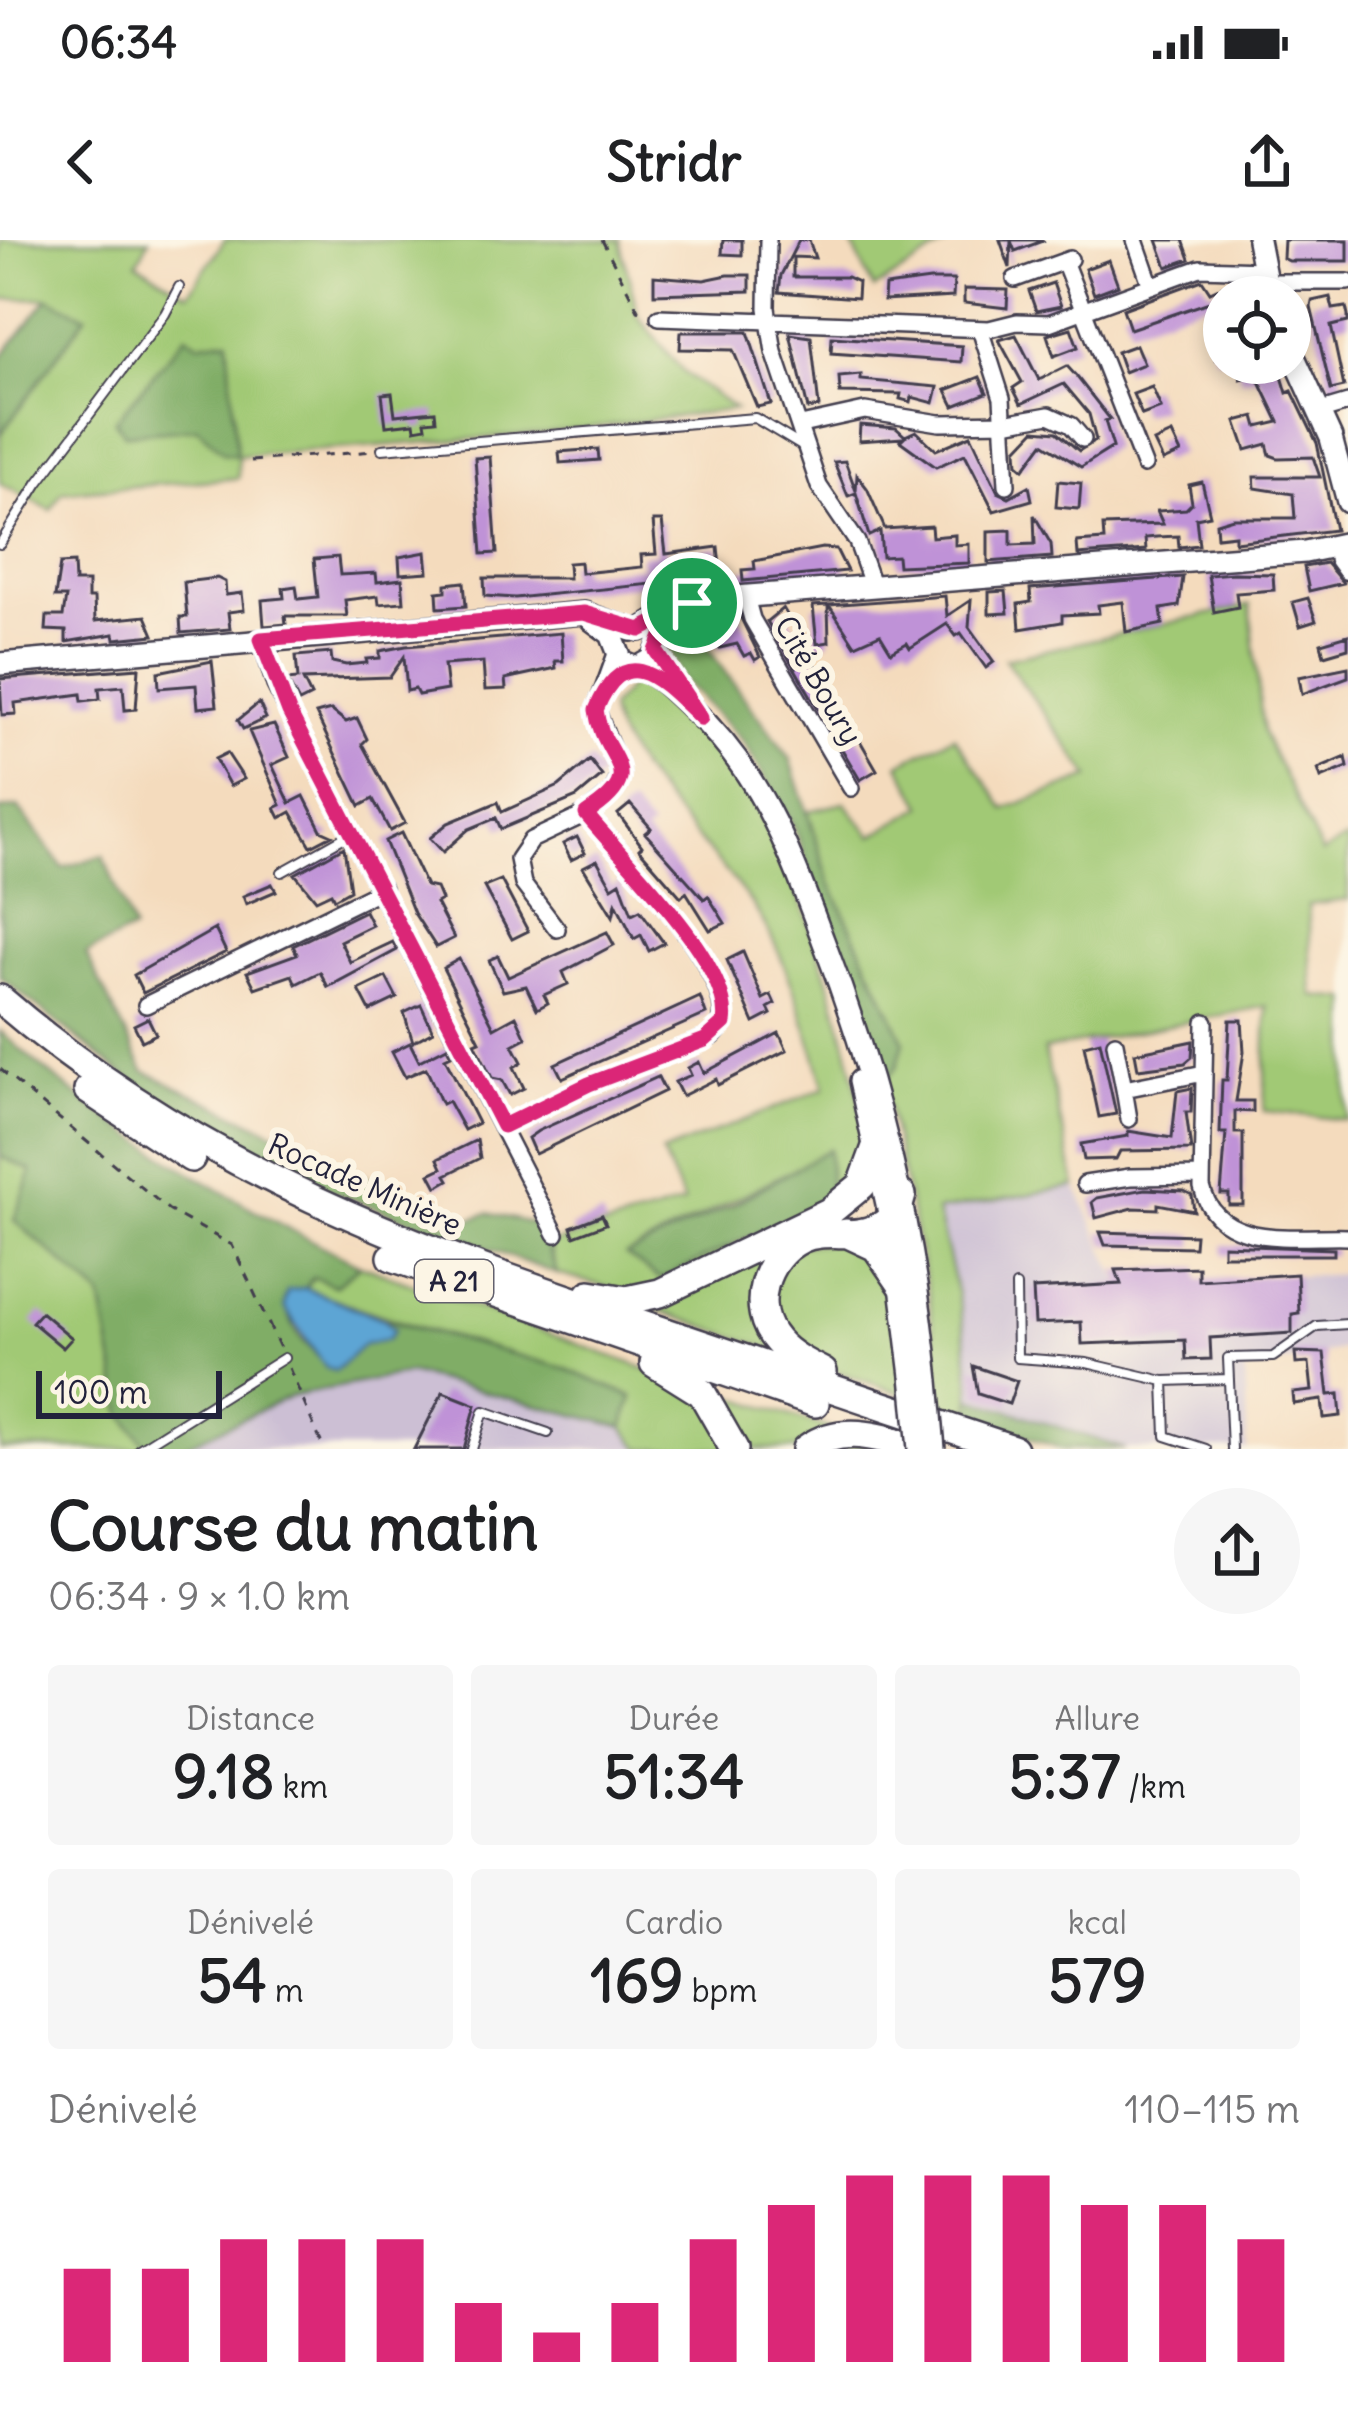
<!DOCTYPE html>
<html lang="fr">
<head>
<meta charset="utf-8">
<style>
  :root { --surface:#fff; --page:#f6f6f6; --text:#202124; --muted:#757577; --accent:#db2777 }
  body { margin:0; font-family:Delius,sans-serif; background:var(--page); color:var(--text); height:100vh; display:flex; flex-direction:column; font-size:45px; white-space:nowrap }
  * { box-sizing:border-box; margin:0 }
  p { font-size:39px; color:var(--muted) }
  .icon { flex:none; width:66px; height:66px; fill:none; stroke:currentColor; stroke-width:2; stroke-linecap:round; stroke-linejoin:round }
  .map { position:relative; height:1209px; overflow:hidden }
  .sheet { display:flex; flex-direction:column; background:var(--surface); flex:1 }
  .sheet>* { flex:none }
  .tools { position:absolute; left:1203px; top:36px; display:grid; gap:24px }
  .tools a { display:grid; place-items:center; width:108px; height:108px; border-radius:50%; background:var(--surface); box-shadow:0 6px 18px #0003; font-size:60px }
  .scale { position:absolute; left:36px; bottom:30px; width:186px; box-sizing:border-box; padding-left:12px; border:6px solid #22223b; border-top:0; font-size:33px; line-height:42px; white-space:nowrap; color:#22223b; -webkit-text-stroke:9px #fcf5e5; paint-order:stroke }
  .pin { position:absolute; display:grid; place-items:center; width:102px; height:102px; color:#fff; margin:-51px; border:6px solid #fff; border-radius:50%; box-shadow:0 3px 12px #0007 }
  .round { display:grid; place-items:center; flex:none; width:126px; height:126px; border-radius:63px; background:var(--page) }
  .overview { display:flex; align-items:center; justify-content:space-between; height:204px; padding:0 48px }
  h1 { font-size:66px; font-weight:800; line-height:90px }
  .figures { display:grid; grid-template-columns:repeat(3,1fr); gap:18px; height:204px; padding:12px 48px }
  .figures div { display:grid; align-content:center; border-radius:12px; background:var(--page); text-align:center }
  .figures b { font-size:60px; font-weight:800 }
  .figures small { font-size:33px; font-weight:400 }
  .figures p { font-size:33px }
  .chart { height:336px; padding:24px 48px }
  .chart p { display:flex; justify-content:space-between }
  .chart svg { width:100%; height:216px; margin-top:12px; stroke:var(--accent); stroke-width:6 }
  .status { display:flex; justify-content:space-between; align-items:center; height:84px; padding:0 60px; background:var(--surface); direction:ltr }
  .status svg { height:33px; fill:currentColor }
  header { display:flex; justify-content:space-between; align-items:center; height:156px; padding:0 48px; background:var(--surface); font-size:54px; font-weight:800 }
  .map>svg:first-child { display:block }
  .industrial { fill:#ccbfd4 }
  .green { fill:#a1c975; stroke:#627658; stroke-width:3; fill-rule:evenodd }
  .forest { fill:#80ad66; stroke:#516850; stroke-width:3 }
  .water { fill:#5da5d4; stroke:#406488; stroke-width:3 }
  .building { fill:#bf92d7 }
  .lines { fill:none; stroke-linecap:round; stroke-linejoin:round }
  .lane-casing { stroke:#423e4e; stroke-width:12 }
  .street-casing { stroke:#423e4e; stroke-width:20 }
  .secondary-casing { stroke:#423e4e; stroke-width:26 }
  .highway-casing { stroke:#423e4e; stroke-width:32 }
  .path { stroke:#423e4e; stroke-width:3; stroke-dasharray:9 9; stroke-linecap:butt }
  .lane { stroke:#fff; stroke-width:8 }
  .street { stroke:#fff; stroke-width:15 }
  .secondary { stroke:#fff; stroke-width:21 }
  .highway { stroke:#fff; stroke-width:27 }
  .secondary-bridge-casing { stroke:#423e4e; stroke-width:26; stroke-linecap:butt }
  .secondary-bridge { stroke:#fff; stroke-width:21 }
  .route-casing { stroke:#fff; stroke-width:24 }
  .route { stroke:#db2777; stroke-width:15 }
  .labels { text-anchor:middle; dominant-baseline:central; stroke-width:12; stroke-linejoin:round; paint-order:stroke }
  .shield { fill:#fcf5e5; stroke:#63616e; stroke-width:3 }
  .shield-label { font-size:27px; font-weight:bold; fill:#22223b }
  .street-label { font-size:30px; fill:#22223b; stroke:#fcf5e5 }
</style>
</head>
<body>
<div class="status"><b>06:34</b><svg viewBox="0 0 49 12"><path d="M0 12V9h3v3zM5 12V6h3v6zM10 12V3h3v9zM15 12V0h3v12zM26 1h20v11H26zM47 4h2v5h-2z"/></svg></div>
<header><svg class="icon" aria-label="back" viewBox="0 0 24 24"><path d="M15 5l-7 7 7 7"/></svg>Stridr<svg class="icon" aria-label="share" viewBox="0 0 24 24"><path d="M12 15V3M7 8l5-5 5 5M5 13v7h14v-7"/></svg></header>
<div class="map">
<svg width="1348" height="1209" viewBox="0 0 1348 1209">
  <rect width="100%" height="100%" fill="#fcf5e5"/>
  <filter id="ink" filterUnits="userSpaceOnUse"><feTurbulence type="fractalNoise" baseFrequency=".00833" numOctaves="2"/><feDisplacementMap in="SourceGraphic" scale="24" xChannelSelector="R" yChannelSelector="G"/><feConvolveMatrix kernelMatrix="1 2 1 2 8 2 1 2 1" color-interpolation-filters="sRGB"/></filter>
  <filter id="wash" filterUnits="userSpaceOnUse"><feTurbulence type="fractalNoise" baseFrequency=".004" numOctaves="4" result="noise"/><feDisplacementMap in="SourceGraphic" scale="48" xChannelSelector="R" yChannelSelector="G"/><feGaussianBlur stdDeviation="2.7" result="paint"/><feColorMatrix in="noise" values="0 0 0 0 0 0 0 0 0 0 0 0 0 0 0 0 0 1.4 0 .05"/><feComposite in="paint" operator="in"/></filter>
  <g filter="url(#wash)">
    <rect width="100%" height="100%" fill="#f4dbbd"/>
    <path class="industrial" d="M1076,946L1120,1044L1347,1034L1348,1108L1245,1131L1247,1209H1125L971,1158L959,1062L937,970Z
      M409,1133L623,1187L641,1209H177L292,1156Z"/>
    <path class="green" d="M0,0H149L137,23L188,54L225,0H620L638,76L683,132L735,169L542,194L238,216V238L62,252L51,270L0,243V195L86,76L48,58L0,59ZM186,96L198,103L223,212L198,188L126,194Z
      M850,0H954L874,49Z
      M1250,365L1263,493L1322,613L1346,599L1348,603V660L1308,665L1313,756L1348,759L1346,880L1264,871L1267,766L1044,810L1076,946L937,971C953,1037 974,1108 970,1177L942,1168L929,1056L883,842L897,827L904,801L829,641L808,571L845,563L872,596L923,566L899,524L954,496L1005,569L1090,537L1005,419Z
      M636,439C672,468 708,499 736,535C793,607 851,797 864,889C866,903 861,920 859,934L830,959L829,911L626,1015L848,1002C906,1039 898,1092 906,1155L660,1071L610,1048L557,1034L549,1004L684,963L662,913L825,848C806,787 787,712 749,660C720,619 610,512 610,468Z
      M0,916L32,931L73,1031L101,1056L123,1174L148,1209H0Z
      M360,1025L652,1131L895,1209H641L623,1187L632,1156C526,1112 412,1091 305,1048L313,1037L335,1045Z"/>
    <path class="forest" d="M48,58L86,76L0,195V119Z
      M186,95L198,103L228,99L237,216L223,212L198,188L125,194L115,181Z
      M687,381L790,518L829,641L904,801L897,827L883,842L794,587L743,502L682,439L666,402Z
      M18,567L63,628L103,615L133,690L86,714L144,831L352,929L417,965L426,976L454,985L488,973L539,985L557,1034L305,942L217,895L118,831L0,737V570Z
      M0,791C106,888 231,962 360,1025L335,1046L313,1037L305,1048L287,1052C281,1084 311,1112 335,1131L364,1104L388,1099L394,1090L383,1079L564,1128L633,1157L623,1187L409,1133L292,1156L177,1209H148L123,1174L101,1056L14,980L32,931L0,916Z
      M829,909L830,959L660,1039L626,1015L734,964Z
      M971,1158L1125,1209H1063L970,1177Z"/>
    <path class="water" d="M305,1048L383,1079L394,1090L388,1099L364,1104L335,1131L326,1128L284,1067L287,1051Z"/>
    <g id="blocks">
      <path class="building" d="M723,0H742V15L722,14Z
        M799,0H809L815,18L793,17V37H847L858,42L857,58L779,52L781,35Z
        M1000,0H1042L1043,1L1015,11L1011,1L1010,28Z
        M1157,0H1183L1190,19L1167,27Z
        M1284,0H1348V21H1289L1283,18Z
        M1109,20L1118,45L1094,54L1085,29Z
        M728,35H750V51L654,54V36L704,40Z
        M930,40H954L953,57L884,61L885,46Z
        M1202,40L1210,52L1234,41L1251,43L1254,57H1224L1130,89L1123,69Z
        M1053,43L1061,66L1036,71L1029,51Z
        M964,49L1008,50L1007,68L964,63Z
        M1330,57L1333,69L1346,67L1348,76V82L1331,86L1344,147L1331,150L1311,67L1312,61Z
        M1224,83V116L1216,119L1206,89Z
        M1071,88L1078,107L1054,116L1047,95Z
        M681,92H748L771,164L757,167L733,110L680,109Z
        M790,94L811,97L819,167L808,169Z
        M1016,95L1039,140L1067,126L1077,137L1110,179L1105,181L1113,207L1081,227L1043,203L1024,229L1018,224L1017,209L1035,190L1057,192L1079,211L1096,200L1089,174L1064,144L1021,164L1013,148L1022,142L999,100Z
        M832,97L962,106L961,122L831,113Z
        M1136,105L1144,124L1124,132L1117,112Z
        M1236,123H1278L1287,153L1292,151L1317,203L1335,290L1235,302V295L1217,297L1216,283L1233,278H1295L1293,254L1255,248L1254,237H1320L1313,217L1278,218L1270,215L1267,204L1246,210L1236,181L1255,176L1258,187L1279,182L1257,136L1241,140Z
        M861,135V140L938,147L934,163L912,157L911,162L900,159L901,154L840,153L839,137Z
        M980,137L987,153L954,166L946,150Z
        M1152,147L1161,168L1142,175L1133,154Z
        M392,153L395,175L435,171L436,180L425,181L426,187L415,189L414,183L386,186L382,154Z
        M860,185L896,188L905,196L916,191L936,210L971,195L998,252L1009,257L1029,246L1032,260L994,271L965,214L936,227L900,201L903,198L859,201Z
        M1172,194L1181,213L1163,221L1154,202Z
        M598,209L599,220L560,223L559,212Z
        M490,217L497,313L482,314L475,218Z
        M845,221L856,251L857,235L867,248L885,289L931,286L932,297L955,295V305L969,304V323L898,326L897,316L882,317L880,291L869,296L856,253L848,256L834,222Z
        M1058,241L1081,243L1079,269L1056,267Z
        M1202,242L1210,275L1196,278L1199,305L1179,307L1178,296L1157,297L1145,298L1146,310L1078,315L1077,302L1104,300L1103,286L1163,284L1157,271L1186,269L1192,263L1189,245Z
        M1034,275L1051,304L1052,317L988,322V291L1011,290V305L1035,304Z
        M653,281H662L666,314L718,307L721,337L515,358L485,356L484,338H569L568,323L580,322L581,333L642,327L641,315L656,314Z
        M822,308L836,309L847,331L743,341L742,330L755,329L754,321Z
        M426,312L428,332L400,334L399,317Z
        M338,317L340,335L376,333L377,342L402,339L404,362L379,364L378,356L345,360L347,376H285L286,384L264,386L262,360L284,358L283,348L296,346L298,359L318,357L314,319Z
        M74,323L75,342H88V358H94L95,381L146,376L154,395L115,399L114,394L66,402V391L46,390L47,376H63L66,357H55L60,324Z
        M1326,323L1343,343L1309,351L1304,327Z
        M1233,333L1273,334L1274,350L1236,353L1238,367L1214,372L1208,335Z
        M1183,337L1179,366L1161,369L1163,384L1126,392L1123,362L1098,365L1099,373L1062,375V382L1020,389L1018,364L1031,362L1030,349Z
        M217,338L225,342L226,355L242,353L244,370L228,372L230,389L181,393L180,377H187L184,342Z
        M464,342L466,366L438,368L437,352L446,351V344Z
        M1006,351L1008,373L989,374V352Z
        M945,356L947,376L971,360L969,387L994,422L986,428L961,393L956,396L947,384L910,408L907,403L891,412L880,394L855,405L829,365Z
        M1308,358L1316,381L1300,386L1293,362Z
        M828,365L829,402L817,404L813,366Z
        M783,368L877,530L860,540L767,381Z
        M738,372L760,417L755,420L751,413L744,416L737,404L720,408L706,385Z
        M561,393L563,421H555L556,428L505,439L506,449L485,450L483,422L444,425L447,450L418,455L415,449L407,451L404,417L390,437L303,440L311,456L299,462L287,440L298,439L296,416L331,413L332,422L346,425L367,423L366,419L380,418V411L406,406Z
        M1348,395V408L1324,415L1321,403Z
        M212,421L217,466L198,468L196,445L159,448L158,432Z
        M1348,427V437L1302,454L1299,437Z
        M139,428L136,469L125,470L123,446L99,448L100,459L82,461L81,454L15,463L16,474L2,475L0,439Z
        M259,463L266,478L243,489L238,480Z
        M331,470L346,482L357,478L367,499L362,504L405,583L390,591L373,559L360,566L316,474Z
        M274,485L289,517L272,525L290,563L304,556L321,590L332,595L311,606L291,572L280,578L275,568L281,565L249,491Z
        M227,513L244,539L230,546L215,519Z
        M1346,517L1348,527L1321,538L1318,529Z
        M590,520L602,536L577,557L501,589L496,578L469,589L443,612L430,598L448,583L498,562L502,572L559,546Z
        M630,564L651,588L645,593L704,659L708,656L725,683L710,690L686,652L681,657L639,609L642,606L618,574Z
        M401,593L426,646L436,648L441,660L436,663L454,698L436,707L414,673L385,601Z
        M577,597L585,613L571,620L563,604Z
        M344,607L350,650L334,659L331,653L316,660L295,634Z
        M597,620L612,647L620,642L632,674L640,670L664,703L649,711L641,695L634,699L616,663L613,676L583,627Z
        M501,640L528,691L512,699L484,647Z
        M272,644L276,651L246,664L243,656Z
        M365,671L372,685L340,701L350,722L393,702L397,710L328,747L320,732L296,744L292,735L255,748L247,732L297,714L293,706Z
        M215,689L226,712L143,753L134,735Z
        M607,692L614,705L563,732L568,744L544,755L548,763L537,769L526,746L503,751L489,720L498,716L508,737Z
        M743,712L763,759L771,755L775,764L768,768L771,774L754,783L727,720Z
        M459,719L494,788L516,776L526,798L513,805L522,822L514,827L524,848L510,855L502,840L492,838L475,803L480,801L443,728Z
        M386,737L397,758L370,771L359,750Z
        M700,757L706,774L562,838L555,824Z
        M421,765L433,791L413,802L404,773Z
        M148,778L156,794L142,801L134,785Z
        M1230,780H1242L1244,812L1236,861H1253V872L1235,871V893H1243V965H1229V954H1221L1226,893H1220L1222,840H1227Z
        M779,793L787,810L718,845L716,839L682,856L675,842L691,835L688,828L699,822L704,833Z
        M1100,801L1116,874L1099,877L1084,805Z
        M1193,801L1192,817L1185,823L1138,829L1135,813Z
        M410,803L419,821L447,807L451,815L445,818L478,883L464,890L448,861L442,864L426,828L405,837L392,812Z
        M658,837L665,851L535,914L528,898L538,891Z
        M1192,848L1191,872H1186L1191,910L1120,911L1116,919L1084,920L1081,904L1128,896V891L1172,898L1177,851Z
        M477,900L480,918L446,935L449,940L437,947L430,934L442,928L438,919Z
        M1145,949L1184,951L1192,955L1194,971L1158,964V969L1133,968L1096,978L1092,962L1097,958Z
        M602,975L606,984L574,996L571,987Z
        M1100,992L1195,995L1194,1007L1105,1005Z
        M1223,1005L1334,1009V1015H1223Z
        M1198,1027V1040L1297,1034L1299,1073L1292,1074V1093L1210,1098L1211,1119L1186,1120L1185,1100L1082,1104L1081,1082L1035,1084L1033,1049L1121,1044L1116,1030Z
        M41,1072L72,1098L63,1108L32,1082Z
        M1295,1112L1324,1113L1329,1155L1339,1154L1341,1176L1324,1178L1322,1160L1294,1164L1293,1153L1312,1151L1309,1123L1296,1124Z
        M973,1126L1017,1141L1009,1164L978,1154Z
        M443,1152L476,1165L464,1209H414Z"/>
    </g>
  </g>
  <g filter="url(#ink)">
    <use href="#blocks" fill-opacity="0" stroke="#423e4e" stroke-width="3"/>
    <g class="lines">
      <defs>
        <path id="lane" d="M382,209L755,178L800,205
          M0,304L38,243L165,74L179,47
          M282,632L352,593
          M1016,1046L1017,1118L1087,1123L1164,1141
          M139,1209L284,1118
          M472,1209L484,1171L548,1193
          M1206,1209L1166,1196L1164,1141L1229,1139
          M1232,1209L1228,1118L1273,1117L1317,1086L1348,1084"/>
        <path id="street" d="M768,0L767,68L774,112L819,246L857,302L873,347
          M1135,0L1151,46
          M1064,21L1144,225
          M1015,39L1070,19
          M1265,42H1348
          M659,77L989,89L1017,82L1049,83L1200,28L1263,30
          M980,89L1002,158L1007,245
          M1321,171L1348,163
          M801,185L865,171L940,183L1010,182L1049,175L1071,185L1083,199
          M746,357L752,379L851,548
          M261,399L275,445L556,994
          M557,689L523,644L518,619L531,600L586,574
          M146,765L383,649
          M1205,782L1202,947C1217,1011 1298,995 1348,997
          M1115,803L1124,849L1204,833
          M1124,849L1129,879
          M503,886L589,844L713,796C760,754 616,610 586,574L613,552L621,533L596,469L617,411
          M1085,944L1130,937L1202,936"/>
        <path id="secondary" d="M1258,0L1269,57
          M1290,108L1331,198L1348,262
          M1340,318L1348,329
          M592,380L611,394L622,422L637,428L653,419L672,378
          M640,390L674,369L711,359L1305,312L1348,303
          M0,424L584,373L631,390
          M639,428C659,435 674,452 689,466C762,533 789,610 823,700C879,844 913,986 928,1141
          M860,841L896,1005L912,1136"/>
        <path id="highway" d="M0,759C201,932 413,1008 660,1090C778,1130 895,1170 1013,1209
          M88,850L191,918
          M846,993L876,1007L902,1045
          M392,1017L815,1163
          M590,1054L627,1060L660,1053L829,972L862,945L876,907
          M654,1123L702,1153L734,1209
          M823,1132C807,1124 789,1115 777,1101C748,1069 764,1017 801,999C825,988 851,999 874,989C890,983 898,972 902,955
          M806,1209C842,1183 881,1197 920,1209"/>
      </defs>
      <use href="#lane" class="lane-casing"/>
      <use href="#street" class="street-casing"/>
      <use href="#secondary" class="secondary-casing"/>
      <use href="#highway" class="highway-casing"/>
      <path class="path" d="M602,0L638,70L646,73
        M251,221L374,211
        M0,829L170,971L232,1005L280,1108
        M289,1128L324,1209"/>
      <use href="#lane" class="lane"/>
      <use href="#street" class="street"/>
      <use href="#secondary" class="secondary"/>
      <use href="#highway" class="highway"/>
      <defs>
        <path id="secondary-bridge" d="M912,1136L919,1209
          M928,1141L934,1209"/>
      </defs>
      <use href="#secondary-bridge" class="secondary-bridge-casing"/>
      <use href="#secondary-bridge" class="secondary-bridge"/>
    </g>
  </g>
  <g class="lines" filter="url(#ink)">
    <defs>
      <path id="route" d="M692,363L667,384L656,411L701,478C664,443 626,396 596,470C602,521 653,531 586,574C622,619 734,724 724,783L705,800L589,844L503,886L289,472L261,399L584,373L640,390Z"/>
    </defs>
    <use href="#route" class="route-casing"/>
    <use href="#route" class="route"/>
  </g>
  <g class="labels">
    <rect class="shield" x="415" y="1020" width="78" height="42" rx="9"/>
    <g class="shield-label">
      <text x="454" y="1041">A 21</text>
    </g>
    <g class="street-label">
      <text transform="translate(819 440) rotate(60)">Cité Boury</text>
      <text transform="translate(365 944) rotate(24)">Rocade Minière</text>
    </g>
  </g>
</svg>
<div class="tools">
<a><svg class="icon" aria-label="locate" viewBox="0 0 24 24"><circle cx="12" cy="12" r="6"/><path d="M12 2v4M12 18v4M2 12h4M18 12h4"/></svg></a>
</div>
<div class="scale">100 m</div>
<div class="pin" style="left:692px;top:363px;background:#1e9e55"><svg class="icon" aria-label="arrive" viewBox="0 0 24 24"><path d="M6 21V4h12l-3 4 3 4H6"/></svg></div>
</div>
<section class="sheet">
<div class="overview"><div><h1>Course du matin</h1><p>06:34 · 9 × 1.0 km</p></div><a class="round"><svg class="icon" aria-label="share" viewBox="0 0 24 24"><path d="M12 15V3M7 8l5-5 5 5M5 13v7h14v-7"/></svg></a></div>
<div class="figures">
<div><p>Distance</p><b>9.18<small> km</small></b></div>
<div><p>Durée</p><b>51:34</b></div>
<div><p>Allure</p><b>5:37<small> /km</small></b></div>
</div>
<div class="figures">
<div><p>Dénivelé</p><b>54<small> m</small></b></div>
<div><p>Cardio</p><b>169<small> bpm</small></b></div>
<div><p>kcal</p><b>579</b></div>
</div>
<div class="chart"><p><span>Dénivelé</span>110–115 m</p>
<svg viewBox="0 0 160 44" preserveAspectRatio="none"><path d="M5 44V25M15 44V25M25 44V19M35 44V19M45 44V19M55 44V32M65 44V38M75 44V32M85 44V19M95 44V12M105 44V6M115 44V6M125 44V6M135 44V12M145 44V12M155 44V19"/></svg>
</div>
</section>
</body>
</html>
